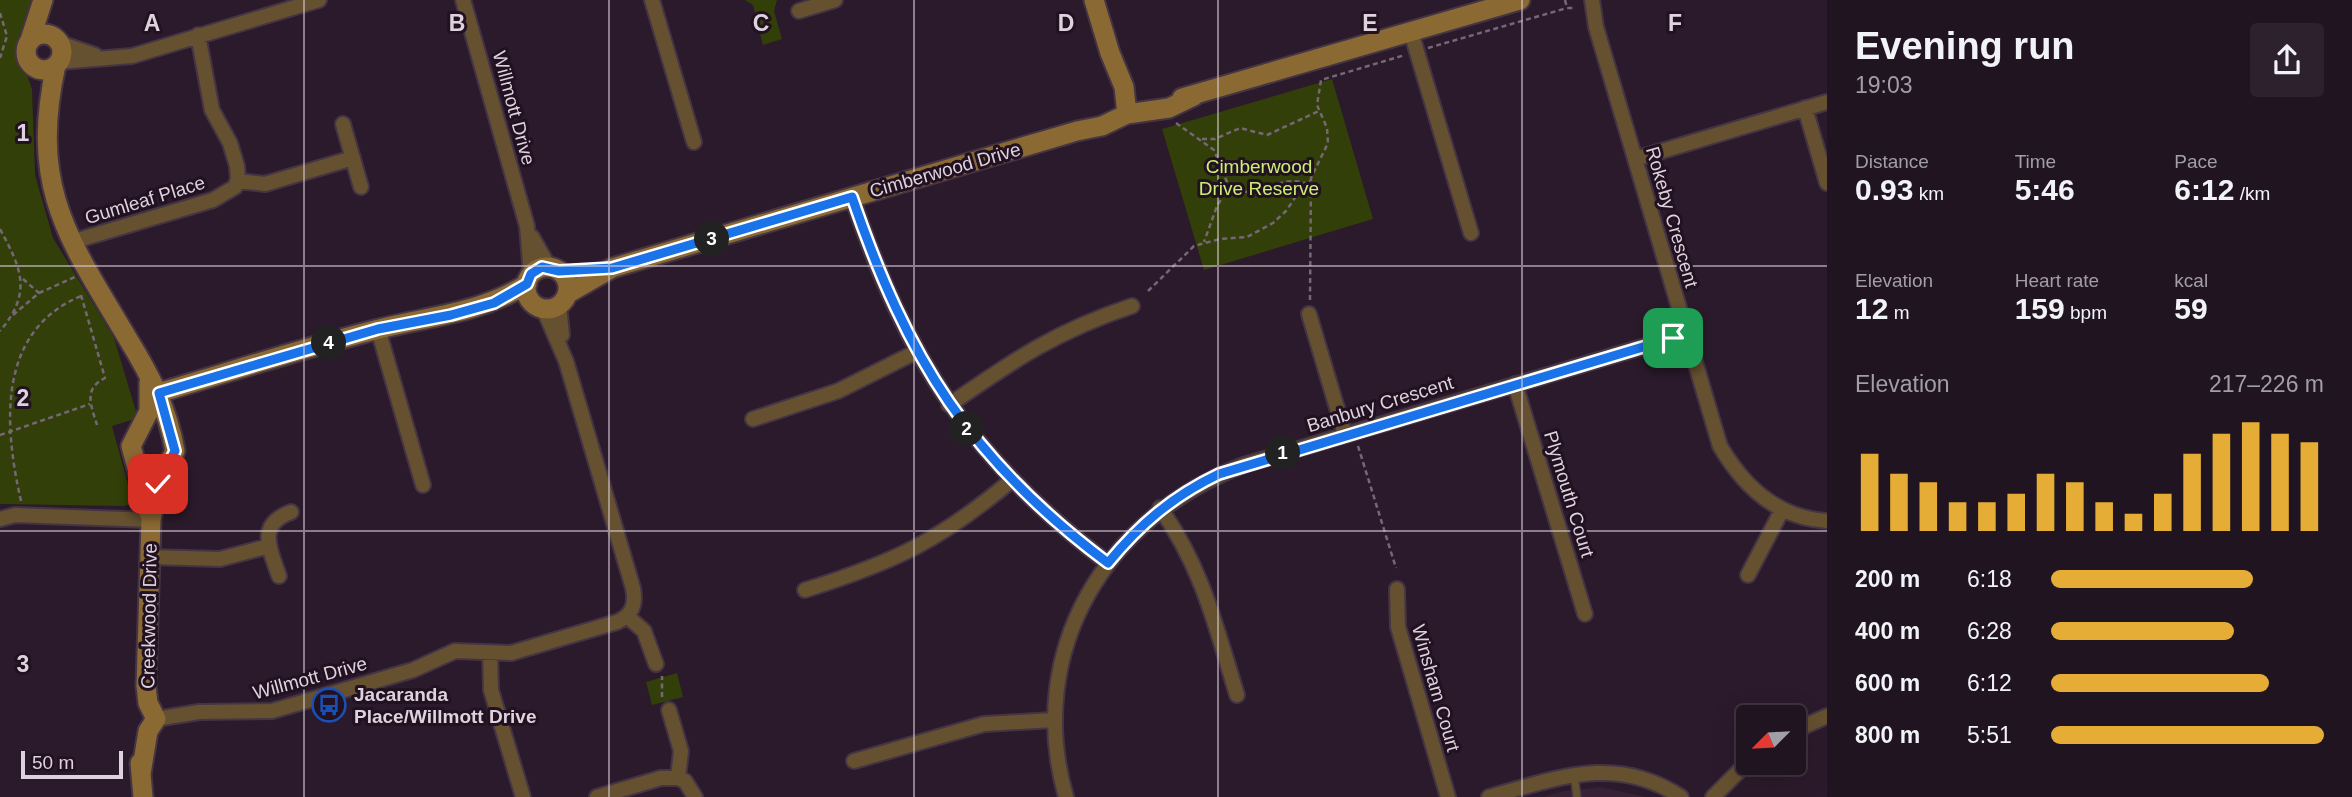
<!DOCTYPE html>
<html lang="en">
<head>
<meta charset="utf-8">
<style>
  :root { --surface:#201420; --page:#2d212d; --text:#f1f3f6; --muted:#a29ea5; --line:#3d333e; --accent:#e5ad36 }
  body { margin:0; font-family:Arial,sans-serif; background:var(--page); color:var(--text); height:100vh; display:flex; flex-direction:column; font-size:26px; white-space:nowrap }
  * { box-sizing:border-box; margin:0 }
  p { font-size:23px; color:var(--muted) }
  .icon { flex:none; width:38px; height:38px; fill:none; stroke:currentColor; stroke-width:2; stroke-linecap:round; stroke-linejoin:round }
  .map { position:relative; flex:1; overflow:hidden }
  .details { display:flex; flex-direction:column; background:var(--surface); width:525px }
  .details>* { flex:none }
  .needle { width:46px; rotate:246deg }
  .buttons { position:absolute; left:1736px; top:705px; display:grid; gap:14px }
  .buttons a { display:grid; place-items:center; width:70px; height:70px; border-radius:7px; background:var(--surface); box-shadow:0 7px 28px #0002,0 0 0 2px var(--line); font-size:35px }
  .scale { position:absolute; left:21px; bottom:18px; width:102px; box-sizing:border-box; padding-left:7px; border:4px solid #ddd2dd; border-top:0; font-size:19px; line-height:24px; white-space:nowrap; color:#ddd2dd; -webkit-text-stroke:5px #211121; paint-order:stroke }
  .pin { position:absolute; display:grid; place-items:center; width:60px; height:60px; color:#fff; margin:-30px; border-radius:14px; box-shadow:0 4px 10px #0006 }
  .km { position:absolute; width:35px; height:35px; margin:-18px; border-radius:50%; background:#222; color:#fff; font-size:19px; line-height:35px; text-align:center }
  .round { display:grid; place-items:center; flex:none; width:74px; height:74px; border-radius:7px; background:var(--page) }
  .head { display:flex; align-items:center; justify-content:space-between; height:119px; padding:0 28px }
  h1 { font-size:38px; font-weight:800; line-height:52px }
  .figures { display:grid; grid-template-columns:repeat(3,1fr); gap:10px; height:119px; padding:7px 28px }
  .figures div { display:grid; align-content:center }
  .figures b { font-size:30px; font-weight:800 }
  .figures small { font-size:19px; font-weight:400 }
  .figures p { font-size:19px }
  .chart { height:196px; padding:14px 28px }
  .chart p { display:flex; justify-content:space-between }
  .chart svg { width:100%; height:126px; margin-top:7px; stroke:var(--accent); stroke-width:6 }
  ul { padding:0 28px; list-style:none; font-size:23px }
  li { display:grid; grid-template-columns:112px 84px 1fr; align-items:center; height:52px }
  li i { height:18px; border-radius:9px; background:var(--accent) }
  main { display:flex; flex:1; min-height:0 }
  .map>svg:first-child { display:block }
  .built { fill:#372137 }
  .green { fill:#323f08 }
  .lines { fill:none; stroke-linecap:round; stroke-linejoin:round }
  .lane-casing { stroke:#443444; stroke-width:10 }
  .street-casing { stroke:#443444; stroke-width:18 }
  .secondary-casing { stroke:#443444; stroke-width:23 }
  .path { stroke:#766776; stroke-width:2.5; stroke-dasharray:5 3.5; stroke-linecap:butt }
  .lane { stroke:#65502f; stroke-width:7 }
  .street { stroke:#65502f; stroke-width:14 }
  .secondary { stroke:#8b6933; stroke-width:19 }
  .route-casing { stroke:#fff; stroke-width:14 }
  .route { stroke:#1a73e8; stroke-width:9 }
  .grid { fill:none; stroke:#ddd2dd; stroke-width:2; stroke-opacity:0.55 }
  .labels { text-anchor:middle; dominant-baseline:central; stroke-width:6; stroke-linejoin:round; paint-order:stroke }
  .street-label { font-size:19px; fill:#ddd2dd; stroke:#211121 }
  .park-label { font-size:19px; fill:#cdee75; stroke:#211121 }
  .poi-label { font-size:19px; font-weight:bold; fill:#ddd2dd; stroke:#211121; text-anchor:start }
  .grid-label { font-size:23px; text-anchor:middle; font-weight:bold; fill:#ddd2dd; stroke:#211121; stroke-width:6; stroke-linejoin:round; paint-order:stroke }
</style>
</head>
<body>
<main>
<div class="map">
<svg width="1827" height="797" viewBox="0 0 1827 797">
  <rect width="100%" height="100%" fill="#2b1a2b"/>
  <path class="built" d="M1601,787L1646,797H1542L1564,791Z"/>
  <path class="green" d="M0,0H34L20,55L32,89L35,175L53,238L114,338L138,418L112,426L133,503L124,506L0,504Z
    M745,0H777L774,11L782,39L763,45L753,5Z
    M1332,79L1373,219L1204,270L1162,129Z
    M677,673L683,697L652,705L646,682Z"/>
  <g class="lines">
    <defs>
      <path id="lane" d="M1574,774L1577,797"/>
      <path id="street" d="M463,0L527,226L531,274
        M652,0L694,142
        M1592,0L1596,27L1720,446C1744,487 1777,518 1827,521
        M799,11L835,0
        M1411,32L1471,233
        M60,43L95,55
        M59,62L132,56L319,0
        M1805,108L1827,183
        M343,124L361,187
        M1635,159L1827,102
        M238,181L265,184L353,158
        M852,197C906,358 971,460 1108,563
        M532,237L549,267
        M71,242L213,200L235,187L238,179L237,166L230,143L212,110L198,35
        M559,305L562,335
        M1309,314L1345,435
        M378,329L423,485
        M1515,384L1585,614
        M949,405C1014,360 1056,331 1132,306
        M753,419L838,391L916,352
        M1160,508C1202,567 1216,627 1237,695
        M0,519L15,515L151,520
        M150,557L220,559L269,546
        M1748,575L1782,510
        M279,576C270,549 256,525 291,512
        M1397,589L1398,627L1448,797
        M805,590C895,562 939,541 1012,480
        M627,616L644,631L656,664
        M490,653L491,690L523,797
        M669,710L681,751L678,778
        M156,719L199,712L272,711L413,670L455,651L511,653L617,622C633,615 636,604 633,588L566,361L543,308
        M1794,731L1827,716
        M854,761L984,724L1053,720
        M597,797L661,778H678L685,781L695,797
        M1066,797C1024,651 1106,516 1244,465L1686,334
        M1489,797C1557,778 1616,754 1681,797
        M1713,797L1748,762"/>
      <path id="secondary" d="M1094,0L1110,53L1124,87L1127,114
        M26 52a18 18 0 1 1 36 0a18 18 0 1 1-36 0Z
        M30,40L43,0
        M56,65C29,188 68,238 128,339C150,375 168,409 175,451L158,484L151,520L146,686L148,703L156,719L148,731L141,774
        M1182,98L1520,0
        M526 288a21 21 0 1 1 42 0a21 21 0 1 1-42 0Z
        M567,294L612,268L1077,131L1102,126L1127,114L1169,108L1194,96
        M151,395C227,373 302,348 379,329C431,316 480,313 527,284
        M149,513L131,446L149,411V382
        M140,763L143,797"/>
    </defs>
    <use href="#lane" class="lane-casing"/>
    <use href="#street" class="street-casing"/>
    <use href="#secondary" class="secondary-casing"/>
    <path class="path" d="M1565,0L1567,8H1575
      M0,13L7,36L0,58
      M1428,48L1567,8
      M1176,123L1214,150L1229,187L1217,206L1204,242
      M1202,139H1215L1240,128L1267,135L1319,111
      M1229,187C1259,203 1275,174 1305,183
      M0,229C21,268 33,292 0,331
      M23,279L39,293
      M1148,291L1194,246L1220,239L1247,237L1273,223L1286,211L1305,183L1310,181
      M81,295L105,378C83,389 91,405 97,425
      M1310,300L1311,178L1328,143L1327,128L1317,105L1321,80L1405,55
      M13,315L39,293L75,277
      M0,435L90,404
      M1358,446L1396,568
      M21,501C2,418 0,330 81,296
      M662,697V676"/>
    <use href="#lane" class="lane"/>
    <use href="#street" class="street"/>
    <use href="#secondary" class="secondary"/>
  </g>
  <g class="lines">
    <defs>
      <path id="route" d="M158,484L175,451L159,393L378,329L451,315L494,303L527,284L531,274L542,267L559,271L612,268L852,197C907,358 970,460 1108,563C1140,524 1173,496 1219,474L1673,338"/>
    </defs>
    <use href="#route" class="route-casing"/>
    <use href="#route" class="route"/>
  </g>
  <path class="grid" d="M304,0V797M609,0V797M914,0V797M1218,0V797M1522,0V797M0,266H1827M0,531H1827"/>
  <defs>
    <symbol id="bus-ring" viewBox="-11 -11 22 22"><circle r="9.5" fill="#211121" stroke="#1a4fb4" stroke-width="1.5"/><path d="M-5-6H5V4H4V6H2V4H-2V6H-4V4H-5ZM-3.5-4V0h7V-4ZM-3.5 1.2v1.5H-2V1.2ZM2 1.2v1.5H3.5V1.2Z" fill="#1a4fb4"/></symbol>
  </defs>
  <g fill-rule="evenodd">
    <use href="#bus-ring" x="310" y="686" width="38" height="38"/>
  </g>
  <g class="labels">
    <g class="street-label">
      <text transform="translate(514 108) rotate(75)">Willmott Drive</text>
      <text transform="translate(945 170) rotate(-16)">Cimberwood Drive</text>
      <text transform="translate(145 200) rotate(-17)">Gumleaf Place</text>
      <text transform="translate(1672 217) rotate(74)">Rokeby Crescent</text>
      <text transform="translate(1380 404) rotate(-17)">Banbury Crescent</text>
      <text transform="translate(1569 494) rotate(73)">Plymouth Court</text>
      <text transform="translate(149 616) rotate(-89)">Creekwood Drive</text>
      <text transform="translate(310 678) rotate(-15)">Willmott Drive</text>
      <text transform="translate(1436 688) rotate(74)">Winsham Court</text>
    </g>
    <g class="park-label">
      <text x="1259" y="166">Cimberwood<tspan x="1259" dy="22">Drive Reserve</tspan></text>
    </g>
    <g class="poi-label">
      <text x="354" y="694">Jacaranda<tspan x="354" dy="22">Place/Willmott Drive</tspan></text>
    </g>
  </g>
  <g class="grid-label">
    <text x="152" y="31">A</text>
    <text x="457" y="31">B</text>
    <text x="761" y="31">C</text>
    <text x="1066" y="31">D</text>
    <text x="1370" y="31">E</text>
    <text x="1675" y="31">F</text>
    <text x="23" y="141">1</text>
    <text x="23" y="406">2</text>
    <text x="23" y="672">3</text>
  </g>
</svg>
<div class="buttons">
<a><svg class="needle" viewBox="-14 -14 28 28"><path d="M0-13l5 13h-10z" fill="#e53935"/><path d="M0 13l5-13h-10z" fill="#a29ea5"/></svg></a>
</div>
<div class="scale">50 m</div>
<div class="pin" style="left:1673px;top:338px;background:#1e9e55"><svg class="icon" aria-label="arrive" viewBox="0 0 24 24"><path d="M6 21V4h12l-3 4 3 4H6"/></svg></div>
<div class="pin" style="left:158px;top:484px;background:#d93025"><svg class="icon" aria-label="check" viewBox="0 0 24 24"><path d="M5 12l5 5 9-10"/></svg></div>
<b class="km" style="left:1283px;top:453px">1</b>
<b class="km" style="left:967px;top:429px">2</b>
<b class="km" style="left:712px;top:239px">3</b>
<b class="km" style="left:329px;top:343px">4</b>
</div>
<section class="details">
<div class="head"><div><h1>Evening run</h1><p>19:03</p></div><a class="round"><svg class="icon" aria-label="share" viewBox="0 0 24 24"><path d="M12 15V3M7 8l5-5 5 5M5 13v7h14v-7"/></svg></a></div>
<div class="figures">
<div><p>Distance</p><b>0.93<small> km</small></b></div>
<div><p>Time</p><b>5:46</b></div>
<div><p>Pace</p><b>6:12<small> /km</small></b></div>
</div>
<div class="figures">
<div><p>Elevation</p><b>12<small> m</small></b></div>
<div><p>Heart rate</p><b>159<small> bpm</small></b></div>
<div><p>kcal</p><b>59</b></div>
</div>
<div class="chart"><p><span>Elevation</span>217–226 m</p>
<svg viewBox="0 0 160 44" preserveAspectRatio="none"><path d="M5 44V17M15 44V24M25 44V27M35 44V34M45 44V34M55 44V31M65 44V24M75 44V27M85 44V34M95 44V38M105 44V31M115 44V17M125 44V10M135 44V6M145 44V10M155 44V13"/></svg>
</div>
<ul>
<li><b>200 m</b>6:18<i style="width:74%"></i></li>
<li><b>400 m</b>6:28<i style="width:67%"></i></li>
<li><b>600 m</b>6:12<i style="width:80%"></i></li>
<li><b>800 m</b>5:51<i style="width:100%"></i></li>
</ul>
</section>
</main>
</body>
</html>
